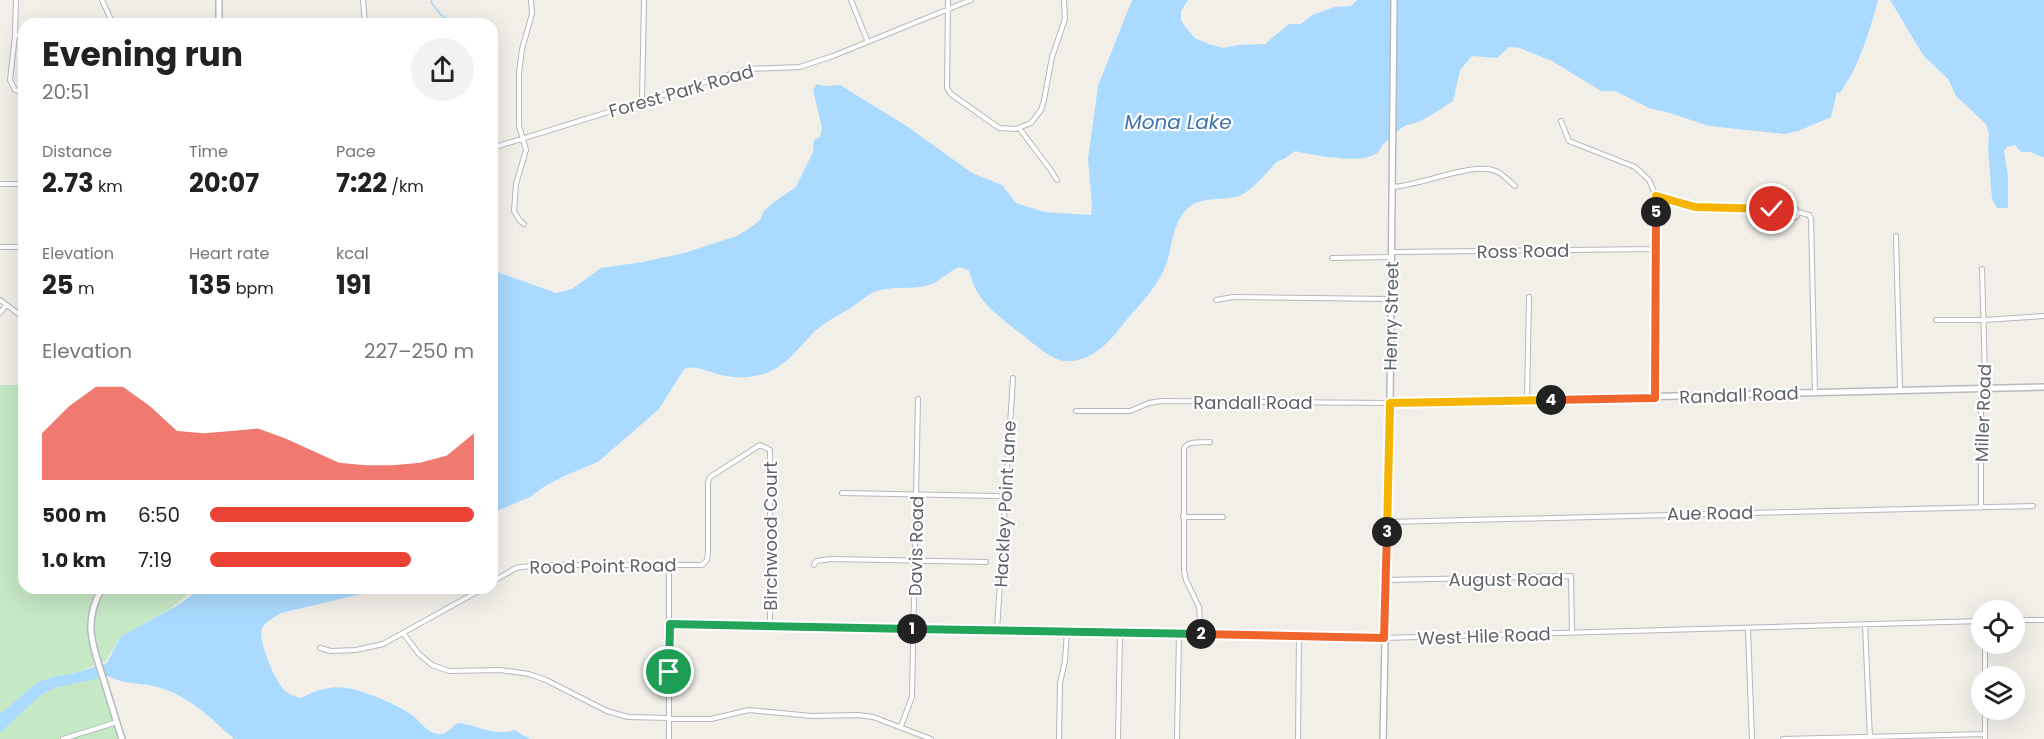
<!DOCTYPE html>
<html lang="en">
<head>
<meta charset="utf-8">
<style>
  :root { --surface:#fff; --page:#f2f2f2; --text:#222; --muted:#767676; --accent:#ea4335 }
  body { margin:0; font-family:Poppins,sans-serif; background:var(--page); color:var(--text); height:100vh; display:flex; flex-direction:column; font-size:22px; white-space:nowrap }
  * { box-sizing:border-box; margin:0 }
  p { font-size:20px; color:var(--muted) }
  .icon { flex:none; width:33px; height:33px; fill:none; stroke:currentColor; stroke-width:2; stroke-linecap:round; stroke-linejoin:round }
  .map { position:relative; flex:1; overflow:hidden }
  .side { position:absolute; left:18px; top:18px; width:480px; height:576px; display:flex; flex-direction:column; background:var(--surface); border-radius:18px; box-shadow:0 6px 24px #0002 }
  .side>* { flex:none }
  .tools { position:absolute; left:1971px; top:600px; display:grid; gap:12px }
  .tools a { display:grid; place-items:center; width:54px; height:54px; border-radius:50%; background:var(--surface); box-shadow:0 6px 24px #0002; font-size:30px }
  .pin { position:absolute; display:grid; place-items:center; width:51px; height:51px; color:#fff; margin:-26px; border:3px solid #fff; border-radius:50%; box-shadow:0 2px 6px #0007 }
  .km { position:absolute; width:30px; height:30px; margin:-15px; border-radius:50%; background:#222; color:#fff; font-size:16px; line-height:30px; text-align:center }
  .round { display:grid; place-items:center; flex:none; width:63px; height:63px; border-radius:32px; background:var(--page) }
  .head { display:flex; align-items:center; justify-content:space-between; height:102px; padding:0 24px }
  h1 { font-size:33px; font-weight:700; line-height:45px }
  .figures { display:grid; grid-template-columns:repeat(3,1fr); gap:9px; height:102px; padding:6px 24px }
  .figures div { display:grid; align-content:center }
  .figures b { font-size:26px; font-weight:700 }
  .figures small { font-size:16px; font-weight:400 }
  .figures p { font-size:16px }
  .chart { height:168px; padding:12px 24px }
  .chart p { display:flex; justify-content:space-between }
  .chart svg { width:100%; height:108px; margin-top:6px; fill:var(--accent); opacity:.7 }
  ul { padding:0 24px; list-style:none; font-size:20px }
  li { display:grid; grid-template-columns:96px 72px 1fr; align-items:center; height:45px }
  li i { height:15px; border-radius:8px; background:var(--accent) }
  .map>svg:first-child { display:block }
  .green { fill:#c5e8c5 }
  .water { fill:#aadaff }
  .lines { fill:none; stroke-linecap:round; stroke-linejoin:round }
  .stream { stroke:#aadaff; stroke-width:1.5 }
  .street-casing { stroke:#b5b8bc; stroke-width:6 }
  .secondary-casing { stroke:#b6babf; stroke-width:8 }
  .street { stroke:#fff; stroke-width:4 }
  .secondary { stroke:#fff; stroke-width:5 }
  .split-1-casing { stroke:#fff; stroke-width:12 }
  .split-2-casing { stroke:#fff; stroke-width:12 }
  .split-3-casing { stroke:#fff; stroke-width:12 }
  .split-4-casing { stroke:#fff; stroke-width:12 }
  .split-5-casing { stroke:#fff; stroke-width:12 }
  .split-6-casing { stroke:#fff; stroke-width:12 }
  .split-1 { stroke:#22a559; stroke-width:8 }
  .split-2 { stroke:#22a559; stroke-width:8 }
  .split-3 { stroke:#f0652b; stroke-width:8 }
  .split-4 { stroke:#f5b400; stroke-width:8 }
  .split-5 { stroke:#f0652b; stroke-width:8 }
  .split-6 { stroke:#f5b400; stroke-width:8 }
  .labels { text-anchor:middle; dominant-baseline:central; stroke-width:4.5; stroke-linejoin:round; paint-order:stroke }
  .street-label { font-size:18px; fill:#5f6368; stroke:#fff }
  .water-label { font-size:20px; font-style:italic; fill:#4174aa; stroke:#fff }
</style>
</head>
<body>
<div class="map">
<svg width="2044" height="739" viewBox="0 0 2044 739">
  <rect width="100%" height="100%" fill="#f1efe8"/>
  <path class="green" d="M0,385H24V588H196L170,609L120,637L106,661L75,673L53,677L38,682L0,714Z
    M94,678H103L122,739H0V733L41,695L54,688Z"/>
  <path class="water" d="M1132,0H1188L1181,11V20L1186,28L1195,38L1209,44L1223,48L1239,45L1265,44L1289,24H1301L1312,15L1335,7L1351,6L1357,0H1878C1869,33 1860,64 1840,93L1837,92L1831,117L1798,131L1784,134L1709,126L1670,113L1649,108L1615,91H1601L1552,61L1520,48L1509,47L1497,58L1472,56L1460,70L1453,101C1440,109 1427,119 1412,124C1408,125 1407,124 1403,127C1398,130 1392,137 1386,142C1382,144 1381,150 1377,153C1360,165 1314,155 1295,151L1284,159L1278,161C1267,171 1255,188 1241,195C1227,202 1199,194 1185,211C1173,225 1172,245 1167,262C1159,285 1143,301 1128,318C1113,337 1097,359 1071,361C1056,363 1042,350 1031,342C1014,327 989,312 977,292C974,286 971,278 969,271L960,267C948,271 941,281 929,285C909,291 889,284 870,294C865,297 860,301 855,305C840,315 823,322 810,336C797,350 787,364 769,372C751,379 733,379 714,373C703,370 695,365 684,369L659,409L598,462L564,476L545,486L530,497L492,513V268L500,273L556,293L572,289L601,268L643,262L684,253L737,236L750,228L760,220L764,211L774,202L796,187L813,152L814,140L820,137L822,128L813,90L817,84L824,86L840,85L908,127L972,173L1002,185L1016,203L1044,212L1091,215L1092,206L1088,159L1098,86Z
    M1890,0H2044V158L2031,152H2021L2015,145L2007,147L2004,151L2008,175V208H1997L1992,199L1988,147L1989,134L1986,124L1956,96L1948,79L1923,55Z
    M202,588H375L361,594L281,613C275,617 266,621 262,628C257,639 275,681 284,690C288,694 295,697 301,698C314,691 331,685 346,688C363,690 398,705 412,715C420,721 427,733 438,734C447,735 451,727 458,723C478,725 495,737 514,730L530,739H234C210,717 186,693 153,686C135,682 126,685 108,676L54,688L41,695L0,733V714L38,682L53,677L75,673L107,663L120,637L178,605Z"/>
  <g class="lines">
    <path class="stream" d="M432,0L431,2L441,15L448,19L450,24"/>
    <defs>
      <path id="street" d="M16,0L15,35L10,80L15,90L24,93
        M102,0L113,24
        M363,0L365,24
        M851,0L867,40
        M948,0L947,88L951,94L999,128L1016,129L1031,123L1041,110L1044,100L1052,57L1065,19L1064,0
        M15,35L24,36
        M642,101L644,0
        M1561,121L1569,141L1635,167L1649,180L1656,196L1695,207L1772,209
        M1019,128L1050,169L1057,180
        M492,148L747,69L800,67L833,56L971,0
        M0,184H24
        M1392,187C1420,186 1473,161 1496,171C1503,174 1509,181 1515,186
        M1798,212L1797,216L1791,219L1785,216L1783,212L1787,206L1792,205L1798,212L1809,215L1811,219L1815,393
        M524,224L520,221L514,211L516,184L526,150L519,126V73L522,49L532,14L531,0
        M1896,236L1900,390
        M0,247H24
        M1391,252L1655,249
        M1332,258L1391,257
        M0,300L24,318
        M1216,300L1233,297L1391,299
        M0,313L6,305
        M1936,320H1984L2044,316
        M1655,396L1656,196
        M1527,400L1529,297
        M1076,411H1130L1149,403L1161,401L1390,403
        M842,493L998,496
        M1981,506V401L1985,377L1982,269
        M1183,517H1223
        M1388,522L2033,506
        M814,565L816,561L831,559L986,562
        M1386,580L1571,576L1572,633
        M492,582L516,568L537,565H702L707,560L708,552V482L710,477L760,445L770,450V626
        M2014,620H2044
        M670,624L1384,638L1982,621
        M1865,625L1870,738
        M1748,629L1752,739
        M997,630L1013,378
        M403,633L419,654L432,665L449,671L500,670L529,674L546,680L607,711L628,717L711,719L749,710L812,716L858,715L873,717L931,739
        M1201,634L1199,607L1186,580L1184,571V448C1189,440 1201,443 1210,442
        M320,648L331,651L356,650L383,644L484,588
        M1985,676V644
        M1985,710V739
        M901,726L912,697L918,399
        M63,739L117,722
        M669,739V565
        M1059,739L1060,683L1065,661L1067,631
        M1118,739L1120,632
        M1177,739L1179,634
        M1298,739L1299,637
        M1783,739L1985,734"/>
      <path id="secondary" d="M219,24V0
        M1390,403L2044,387
        M102,588C82,623 93,646 104,681C110,701 116,720 122,739
        M1383,739L1390,403L1394,0"/>
    </defs>
    <use href="#street" class="street-casing"/>
    <use href="#secondary" class="secondary-casing"/>
    <use href="#street" class="street"/>
    <use href="#secondary" class="secondary"/>
  </g>
  <g class="lines">
    <defs>
      <path id="split-1" d="M669,672L670,624L912,629"/>
      <path id="split-2" d="M912,629L1201,634"/>
      <path id="split-3" d="M1201,634L1384,638L1387,532"/>
      <path id="split-4" d="M1387,532L1390,403L1551,400"/>
      <path id="split-5" d="M1551,400L1655,398L1656,212"/>
      <path id="split-6" d="M1656,212V196L1695,207L1772,209"/>
    </defs>
    <use href="#split-1" class="split-1-casing"/>
    <use href="#split-2" class="split-2-casing"/>
    <use href="#split-3" class="split-3-casing"/>
    <use href="#split-4" class="split-4-casing"/>
    <use href="#split-5" class="split-5-casing"/>
    <use href="#split-6" class="split-6-casing"/>
    <use href="#split-1" class="split-1"/>
    <use href="#split-2" class="split-2"/>
    <use href="#split-3" class="split-3"/>
    <use href="#split-4" class="split-4"/>
    <use href="#split-5" class="split-5"/>
    <use href="#split-6" class="split-6"/>
  </g>
  <g class="labels">
    <g class="street-label">
      <text transform="translate(681 91) rotate(-16)">Forest Park Road</text>
      <text transform="translate(1523 251) rotate(-1)">Ross Road</text>
      <text transform="translate(1391 316) rotate(-89)">Henry Street</text>
      <text transform="translate(1739 395) rotate(-2)">Randall Road</text>
      <text x="1253" y="402">Randall Road</text>
      <text transform="translate(1983 413) rotate(-88)">Miller Road</text>
      <text transform="translate(1005 504) rotate(-87)">Hackley Point Lane</text>
      <text transform="translate(1710 513) rotate(-1)">Aue Road</text>
      <text transform="translate(770 536) rotate(-90)">Birchwood Court</text>
      <text transform="translate(916 546) rotate(-89)">Davis Road</text>
      <text transform="translate(603 566) rotate(-1)">Rood Point Road</text>
      <text x="1506" y="579">August Road</text>
      <text transform="translate(1484 636) rotate(-2)">West Hile Road</text>
    </g>
    <g class="water-label">
      <text x="1178" y="122">Mona Lake</text>
    </g>
  </g>
</svg>
<div class="tools">
<a><svg class="icon" aria-label="locate" viewBox="0 0 24 24"><circle cx="12" cy="12" r="6"/><path d="M12 2v4M12 18v4M2 12h4M18 12h4"/></svg></a>
<a><svg class="icon" aria-label="layers" viewBox="0 0 24 24"><path d="M12 4l9 5-9 5-9-5zM3 14l9 5 9-5"/></svg></a>
</div>
<div class="pin" style="left:669px;top:672px;background:#1e9e55"><svg class="icon" aria-label="arrive" viewBox="0 0 24 24"><path d="M6 21V4h12l-3 4 3 4H6"/></svg></div>
<div class="pin" style="left:1772px;top:209px;background:#d93025"><svg class="icon" aria-label="check" viewBox="0 0 24 24"><path d="M5 12l5 5 9-10"/></svg></div>
<b class="km" style="left:912px;top:629px">1</b>
<b class="km" style="left:1201px;top:634px">2</b>
<b class="km" style="left:1387px;top:532px">3</b>
<b class="km" style="left:1551px;top:400px">4</b>
<b class="km" style="left:1656px;top:212px">5</b>
<section class="side">
<div class="head"><div><h1>Evening run</h1><p>20:51</p></div><a class="round"><svg class="icon" aria-label="share" viewBox="0 0 24 24"><path d="M12 15V3M7 8l5-5 5 5M5 13v7h14v-7"/></svg></a></div>
<div class="figures">
<div><p>Distance</p><b>2.73<small> km</small></b></div>
<div><p>Time</p><b>20:07</b></div>
<div><p>Pace</p><b>7:22<small> /km</small></b></div>
</div>
<div class="figures">
<div><p>Elevation</p><b>25<small> m</small></b></div>
<div><p>Heart rate</p><b>135<small> bpm</small></b></div>
<div><p>kcal</p><b>191</b></div>
</div>
<div class="chart"><p><span>Elevation</span>227–250 m</p>
<svg viewBox="0 0 160 44" preserveAspectRatio="none"><path d="M0 44V25L10 14L20 6L30 6L40 14L50 24L60 25L70 24L80 23L90 27L100 32L110 37L120 38L130 38L140 37L150 34L160 25V44z"/></svg>
</div>
<ul>
<li><b>500 m</b>6:50<i style="width:100%"></i></li>
<li><b>1.0 km</b>7:19<i style="width:76%"></i></li>
</ul>
</section>
</div>
</body>
</html>
